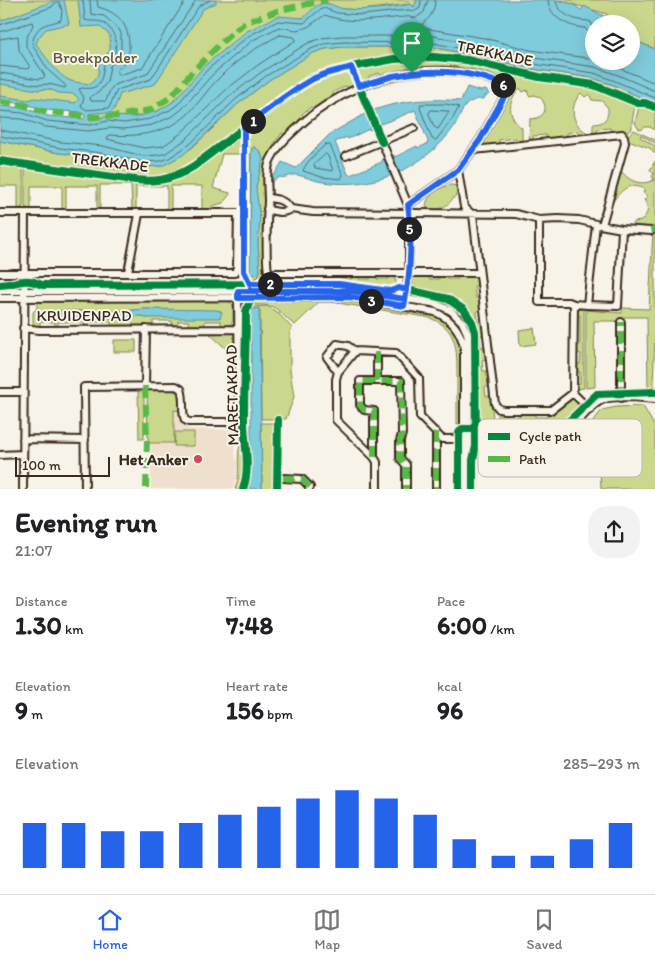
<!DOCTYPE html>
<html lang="en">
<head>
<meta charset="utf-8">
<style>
  :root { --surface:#fff; --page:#f2f2f2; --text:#202124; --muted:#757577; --line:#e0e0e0; --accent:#2563eb }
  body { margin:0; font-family:Itim,sans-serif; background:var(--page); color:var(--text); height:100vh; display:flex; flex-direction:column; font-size:19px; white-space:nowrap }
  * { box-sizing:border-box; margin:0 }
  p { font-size:16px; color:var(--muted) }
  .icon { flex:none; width:28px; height:28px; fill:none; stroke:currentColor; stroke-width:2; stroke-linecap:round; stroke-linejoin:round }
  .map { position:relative; height:489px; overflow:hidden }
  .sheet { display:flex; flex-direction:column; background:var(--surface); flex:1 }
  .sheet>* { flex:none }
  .controls { position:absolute; left:585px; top:15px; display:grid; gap:10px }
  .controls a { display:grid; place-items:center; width:55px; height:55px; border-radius:50%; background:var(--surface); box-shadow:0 5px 20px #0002; font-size:25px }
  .scale { position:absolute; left:15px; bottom:12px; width:95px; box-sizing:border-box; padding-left:5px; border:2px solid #3b2a1e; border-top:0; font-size:14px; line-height:18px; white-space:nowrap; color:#3b2a1e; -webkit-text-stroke:4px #f7f3e8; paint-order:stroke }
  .pin { position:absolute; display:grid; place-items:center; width:42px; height:42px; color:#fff; margin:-51px -21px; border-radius:50% 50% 50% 0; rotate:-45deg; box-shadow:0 0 5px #0007 }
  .pin .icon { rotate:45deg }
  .km { position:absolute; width:25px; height:25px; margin:-12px; border-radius:50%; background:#222; color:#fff; font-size:14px; line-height:25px; text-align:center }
  .round { display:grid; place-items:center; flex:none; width:52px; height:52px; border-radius:20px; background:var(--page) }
  .summary { display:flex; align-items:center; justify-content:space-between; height:85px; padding:0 15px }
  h1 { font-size:28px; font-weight:700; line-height:38px }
  .metrics { display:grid; grid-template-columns:repeat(3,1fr); gap:8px; height:85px; padding:5px 15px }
  .metrics div { display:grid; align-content:center }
  .metrics b { font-size:25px; font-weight:700 }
  .metrics small { font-size:14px; font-weight:400 }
  .metrics p { font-size:14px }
  .chart { height:140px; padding:10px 15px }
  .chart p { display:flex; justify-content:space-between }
  .chart svg { width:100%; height:90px; margin-top:5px; stroke:var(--accent); stroke-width:6 }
  .tab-bar { display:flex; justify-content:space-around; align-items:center; height:70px; border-top:1px solid var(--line); background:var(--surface); font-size:14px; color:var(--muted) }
  .tab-bar a { display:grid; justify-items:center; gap:2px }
  .tab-bar .selected { color:var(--accent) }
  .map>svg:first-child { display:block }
  .built { fill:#efe0cd }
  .green { fill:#c9d88c; stroke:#828155; fill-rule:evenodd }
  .water { fill:#7fccdd; stroke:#648b91; fill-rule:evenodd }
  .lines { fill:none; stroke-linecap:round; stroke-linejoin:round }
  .shore { stroke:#566b6a; stroke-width:1 }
  .minor-casing { stroke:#3b2a1e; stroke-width:10 }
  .minor { stroke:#f7f3e8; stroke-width:6 }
  .quiet { stroke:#58b947; stroke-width:6; stroke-dasharray:12 6; stroke-linecap:butt }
  .cycleway-casing { stroke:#f7f3e8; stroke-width:11 }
  .cycleway { stroke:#00873e; stroke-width:8 }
  .route-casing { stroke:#fff; stroke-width:10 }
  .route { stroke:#2563eb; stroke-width:6 }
  .poi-dot { fill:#d1495b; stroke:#f7f3e8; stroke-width:2 }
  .labels { text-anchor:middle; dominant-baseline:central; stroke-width:4; stroke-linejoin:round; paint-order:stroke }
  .street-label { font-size:16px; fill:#3b2a1e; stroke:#f7f3e8 }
  .park-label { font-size:16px; fill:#5e563a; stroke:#f7f3e8 }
  .poi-label { font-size:16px; font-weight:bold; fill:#3b2a1e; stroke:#f7f3e8; text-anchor:end }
  .key { fill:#f7f3e8; stroke:#bfb7ab; stroke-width:1 }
  .key-label { font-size:14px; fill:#3b2a1e }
</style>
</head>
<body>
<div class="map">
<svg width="655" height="489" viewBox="0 0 655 489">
  <rect width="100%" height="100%" fill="#f7f3e8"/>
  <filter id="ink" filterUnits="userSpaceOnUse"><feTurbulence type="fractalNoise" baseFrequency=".02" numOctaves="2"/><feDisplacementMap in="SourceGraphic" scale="10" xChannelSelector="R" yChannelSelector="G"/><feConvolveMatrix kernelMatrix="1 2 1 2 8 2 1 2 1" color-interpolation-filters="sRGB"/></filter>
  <g filter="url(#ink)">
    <path class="built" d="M147,389L175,390L178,392L180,397L182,422L189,425L188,429L238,430V440L234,447L237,463L236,481L233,489H151V443H148Z"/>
    <path class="green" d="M0,0H417L415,7L410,4L362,10L332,8L303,18H292L181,93L168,106L148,115L123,118L108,116L89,120V115L0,99Z
      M558,0H655V49L631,39V24H603L607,14Z
      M343,47H432L488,58L526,68L592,78L614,85L655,104V130L650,127H645L641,130L638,128L635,123L639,106L645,102L585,81L530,74L479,61L448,56L395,57L337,69L310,79L279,99L193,165C173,175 156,179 134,178L0,158V141L59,153L101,157L143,167L162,166L192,148L238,104L269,80L313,53L325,49Z
      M403,59H446L476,63L514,73L515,74L509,85L490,77L457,72V67L442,66V70L418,71V66L406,68L407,72L381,78L379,73L369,76L370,81L361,84L354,71V68Z
      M350,70L356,86L349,90L347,86L333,92L335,97L314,110L311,107L302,114L305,118L286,136L282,133L273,145L276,148L267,161L264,212H259C258,204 255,195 256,187C257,174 266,165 260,151L251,153L250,212H245V129C277,104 309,75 350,70Z
      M519,74L590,85L631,102L635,105L632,122V128L625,134L611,132L610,128L597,129V134H593V124C604,124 609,118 608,108L602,101L592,100L589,94L585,97L581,93C569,106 571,123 586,132V135L579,136L578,131L567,133V137L546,139V135L533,136V141H529L530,119C544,119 550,108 540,97L534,95L529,96L527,90L523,92L520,88C507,101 507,117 522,128V142L517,143L516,138L499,140V144L482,146L481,143L513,91L512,86Z
      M634,130L655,140V143L641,135L640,137L655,146V154L650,148L628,140L627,136Z
      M240,132L243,133V154H222L213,188L230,193V194L223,203L212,206L211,210H202V186H171V210H167V186H136V210H132L131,185H100V209L97,210V186H66V209H62V186H31V210L25,207V169L27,166L134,182H159L175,178L186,173Z
      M655,161V336L653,384L655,385V389H648L647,317H624V321H594L595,387L586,388V310L622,313V308L649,309L653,229L634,228V222L641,221C648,215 650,207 644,200L648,196L643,193L645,189C627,181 620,192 611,204L621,173L620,172L622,166H623L621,171C630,182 641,186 654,180L652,176L654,174L650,170Z
      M0,162L22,165L23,167V207L18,209V186H0Z
      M451,185L458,186L459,190C453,201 439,216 426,207C426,195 440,187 451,185Z
      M245,215H250L251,274H259L260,272L258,243L259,215H264L265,273L254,279L248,276L245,272Z
      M269,274H283V279H294L295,274H302L303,279H314V274H321V279H332L333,274H340V279H352V274H358L359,279H370V274H377V279H388L389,274L394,275V279L396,280L395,287L390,289L345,282H254Z
      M428,274L429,279H439L440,274H447V279H458V274L477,277L479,286H474L476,298H480L481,310L477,311L478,322H483L484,335L480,336L481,347H485L487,359L482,360L483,371H488L489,387H485L486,396H490L492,405L493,420H478L477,337L474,322L466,310L458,303L449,298L422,293L412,288V278L414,275Z
      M225,299L226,301L230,302L233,305V321L229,326H221V321H205V327H189L188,321H178V326H172V321H153V326H111V322H89L88,326H84V322H58V326H55V322H40V326H33V312L37,308V300ZM144,309L221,311L145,318L143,316L54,311H125Z
      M255,300H349L404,308L440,316L452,326L462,346L461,424H457C457,408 457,393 457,377C457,349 458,326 426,317L331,302H319L295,325C277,313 281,304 255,305Z
      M267,306L277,312L292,328L290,332V370L294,397L286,419H261L260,310L252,309L251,311L252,307Z
      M584,309V388L576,389V384L580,383V372H576V364H580L581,354L576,353V346L580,345V315H576V310Z
      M534,328L536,344L520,346L519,330Z
      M210,332H232L235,335L234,356L210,334Z
      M114,340H136V352H114Z
      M138,389H144V439H139Z
      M147,389H172L179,395L181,411L174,410V443H148Z
      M569,398L575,399L581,406L563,426L552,430H502L498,426V412H507L508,417H519V412H535V417H547V412L555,411Z
      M643,406L655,427V489H601L600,467L584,433L602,410L616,407Z
      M261,423H274L276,425V489H262Z
      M175,432H194V446H174Z
      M241,445H245L246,475L242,489H235C242,475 235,451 241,445Z"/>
    <path class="water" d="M56,0H64L69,24L46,29L39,37L36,44C46,56 56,75 71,81C77,83 85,83 91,84L98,75L99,61L110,51V35L99,26L81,27L78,0H216V3L203,9L155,84L120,94C110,124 112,108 89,114L90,120L108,116L136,117L158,111L174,101L204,66L247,31L278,16L303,18C309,14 313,6 321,4C329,1 336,8 344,9C366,11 389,8 411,4L414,7L417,0H558L573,4L581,10L584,6L606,17L603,24H594V61H631V39L655,49V104L614,85L592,78L526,68L488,58L432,47H343L325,49L313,53L269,80L238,104L183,155L162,166L143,167L101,157L59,153L0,141V106L24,108L48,116L84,119L85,115L80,112L45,110L25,104L0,101V96L28,100L35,98L75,103L79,99L74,94L59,93L49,89L38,90L0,84V21Z
      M467,87L480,91L486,90L489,94L485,96L484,99C479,98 470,101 466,105C462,109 460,117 457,122C448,137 435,150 420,160C392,180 357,187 323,182C314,181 305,176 297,175C290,174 286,179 279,177L271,182V177L275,174L282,162L296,168L330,134L368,112L369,115L372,114L371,111L374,110C403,100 431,98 461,101ZM415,110L428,141L427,144L418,148L417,146L395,157L394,155L382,160V162L350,175L348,174L335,142L347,137L348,139L369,129L370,130L374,128L373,126L376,124L378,127L381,126L380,124L392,120Z
      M254,147L260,151L263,159L256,187L260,220L258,243L260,272L259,274L253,275L250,272L251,153L252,148Z
      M259,308L262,489H249L251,468V311L254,309Z
      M144,309L217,310L222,312L220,318H145L143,316H137L135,318H51L50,317L51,313L54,311H125Z"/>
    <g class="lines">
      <path class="shore" d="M83,0L85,20C90,22 96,20 101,22C112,26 118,40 115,52C114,56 107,60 104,63C102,79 101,91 82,88L79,89L84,98L81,106L87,110L109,108L117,90L151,79L199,6L210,0
        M90,0L91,14L104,16L118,28L121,33V50L119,57L110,66L107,82L99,92L90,97L91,101H106L110,90L114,85L147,74L196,0
        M97,0L98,7C117,12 128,23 129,43C129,48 130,53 127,58C125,63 121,66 117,70V73L119,75L142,68L186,0
        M435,0C435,11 430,18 422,24L423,28L484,38L530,50L594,59
        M548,0C549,18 569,27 585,28L594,39
        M556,0C556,10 569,18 579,20C584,21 586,20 591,22L594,29
        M0,25L52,7L56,2H59L62,10L61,20C45,26 37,22 32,44L48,70L66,86L65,88L49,84L39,85L0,79
        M0,32L32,22L33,25L26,39V46L45,76L43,78L39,79L0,73
        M280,35L294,37L296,40L258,65L227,89L180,134L163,146L144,148L107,139L109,135C136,137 167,134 188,114C199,103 207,90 218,79C235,61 258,46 280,35Z
        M0,39L18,36L19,50L30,67L28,69L0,66
        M602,61L655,83
        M421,104H446L459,107L453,118L436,140L432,139L420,108Z
        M431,110L447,111L449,112L438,129L434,127L429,114Z
        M0,111L23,113L47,121L90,125L108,121L124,123L150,119L170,110L177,105L208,69L250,35L278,21L304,23L318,11L324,8L337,13L362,15L408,10L415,11L420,8L421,0
        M0,118L22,119L46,127L89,131L109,128L124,129L152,125L173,116L181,110L213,74L253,40L279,27L296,30L306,28L325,15C351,25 377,19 405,17C409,16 412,18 416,18L424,12L428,0
        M0,130L61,142L103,146L143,156L159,155L166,153L185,140L231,95L263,71L308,43L322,38L342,36H434L491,47L528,57L595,67L618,75L655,91
        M0,136L60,148L101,153L143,162L161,161L169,158L189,145L235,100L266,76L311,49L324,44L343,42L433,43L489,54L527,63L594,73L615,81L655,98
        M326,144L330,145L343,175L341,179L322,177L303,171C306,161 318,152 326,144Z
        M326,154L328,156L333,171L315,168L314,165Z"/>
      <defs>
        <path id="minor" d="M382,142L408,205L409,212V273L405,302
          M474,150L622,134L624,137L625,143L602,225
          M346,156L414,128
          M458,170L464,207L473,215L495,404L499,409L504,410H551L573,393L590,410
          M268,198C278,199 284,200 291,209
          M408,205L458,170L480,140L509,88C442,51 346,78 295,130C286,138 276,148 271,159C265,170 268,188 268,201C267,224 265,249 268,273H479
          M267,209C276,212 283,214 291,209L313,212L516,214L539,220L558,219L579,220L596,224L587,305L574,304L573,393
          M0,213H238L237,267L235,273H0
          M539,220V302H569L574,304
          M600,225L622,229L651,231
          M128,272L139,214
          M0,291H352L432,303L443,307L451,311L462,322L467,333L470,352V429L467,457
          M0,298L350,297L435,312C451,319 460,329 464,347V450L466,461V489
          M587,305L618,306L622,229
          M23,328L39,330L238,329
          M377,352V381
          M338,372L327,357L337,344L348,346L355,351
          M145,386L146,329
          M0,392H23
          M621,398V322
          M436,432V489
          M23,439L85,440
          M0,455L23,454
          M374,457V411L364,410L360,405V381H401L402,434L400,441V458L406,465V489
          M283,478L302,479L310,487L309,489
          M23,489L25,213
          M85,489L84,387L176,386L181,389C185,399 181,411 185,420L189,422H239L238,294
          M377,489V462L374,457L336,420V379L338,372L355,351L396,353L419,378L420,417L442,439L555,438C575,433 583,410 600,401C611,394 642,398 655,399"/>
      </defs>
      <use href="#minor" class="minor-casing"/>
      <use href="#minor" class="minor"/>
      <path class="quiet" d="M0,102L25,105L42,111L90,117L118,116L150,110L171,97L192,72L223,41L244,23L280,10L327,0
        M651,231L655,229
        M377,352V381
        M145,386L147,438L146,489
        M621,398V322
        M436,432V489
        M374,457V411L364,410L360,405V381H401L402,434L400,441V458L406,465V489
        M283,478L302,479L310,487L309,489"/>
      <defs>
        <path id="cycleway" d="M351,67L382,142
          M244,127V271L250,284
          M0,161L127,179C154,183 170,181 194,166L285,97L311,79L328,73L351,67L394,59L434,57L467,60L539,77L594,85L638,103H645L655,107
          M0,285C18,284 23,276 42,285L339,284L390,291L399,288L448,299L464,310L472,322L475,332L476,446L473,460V489
          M243,489C251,466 244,444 244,420C244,384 246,348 246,312L250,300
          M277,489L278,420
          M459,489V433L462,429H496L501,432L558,430L564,426L597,394L655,392"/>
      </defs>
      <use href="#cycleway" class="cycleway-casing"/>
      <use href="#cycleway" class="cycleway"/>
    </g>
  </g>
  <g class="lines" filter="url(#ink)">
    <defs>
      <path id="route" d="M412,73L393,76L359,86L351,67C338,71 323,73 311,80C287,93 266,111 244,127V271L250,284H339L390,291L399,288L407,290L404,306L350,297L238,298V291H352L405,299C411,274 412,230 408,205L458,170L480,140L509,88C480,72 444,70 412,73"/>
    </defs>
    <use href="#route" class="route-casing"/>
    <use href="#route" class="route"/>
  </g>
  <circle class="poi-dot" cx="198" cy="459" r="5"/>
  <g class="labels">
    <g class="street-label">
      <text transform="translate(495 53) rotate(12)">TREKKADE</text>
      <text transform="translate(110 162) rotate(7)">TREKKADE</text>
      <text x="84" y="315">KRUIDENPAD</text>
      <text transform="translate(232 395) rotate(-91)">MARETAKPAD</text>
    </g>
    <g class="park-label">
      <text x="95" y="57">Broekpolder</text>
    </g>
    <g class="poi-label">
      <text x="188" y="459">Het Anker</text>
    </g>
  </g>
  <rect x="478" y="419" width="164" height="58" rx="8" class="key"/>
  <rect x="488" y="433" width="22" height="7" fill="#00873e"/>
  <rect x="488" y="456" width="22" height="6" fill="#58b947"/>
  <g class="key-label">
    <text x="519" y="441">Cycle path</text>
    <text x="519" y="464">Path</text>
  </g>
</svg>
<div class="controls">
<a><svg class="icon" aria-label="layers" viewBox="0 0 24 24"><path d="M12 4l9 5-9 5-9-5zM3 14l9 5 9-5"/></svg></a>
</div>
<div class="scale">100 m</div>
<div class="pin" style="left:412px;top:73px;background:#1e9e55"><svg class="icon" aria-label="arrive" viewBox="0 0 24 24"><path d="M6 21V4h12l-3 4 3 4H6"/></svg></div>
<b class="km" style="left:253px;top:121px">1</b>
<b class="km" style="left:270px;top:284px">2</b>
<b class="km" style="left:371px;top:301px">3</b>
<b class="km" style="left:409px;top:229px">5</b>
<b class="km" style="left:503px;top:85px">6</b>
</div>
<section class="sheet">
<div class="summary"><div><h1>Evening run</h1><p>21:07</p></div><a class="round"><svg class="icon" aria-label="share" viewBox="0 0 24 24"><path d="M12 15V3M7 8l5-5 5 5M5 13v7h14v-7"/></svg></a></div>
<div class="metrics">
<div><p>Distance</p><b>1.30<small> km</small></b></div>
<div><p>Time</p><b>7:48</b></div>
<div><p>Pace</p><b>6:00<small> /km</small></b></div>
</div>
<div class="metrics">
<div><p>Elevation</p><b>9<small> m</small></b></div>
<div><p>Heart rate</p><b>156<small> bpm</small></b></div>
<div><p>kcal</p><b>96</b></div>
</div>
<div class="chart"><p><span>Elevation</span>285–293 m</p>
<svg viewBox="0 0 160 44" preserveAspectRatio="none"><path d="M5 44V22M15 44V22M25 44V26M35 44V26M45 44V22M55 44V18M65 44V14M75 44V10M85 44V6M95 44V10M105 44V18M115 44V30M125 44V38M135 44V38M145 44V30M155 44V22"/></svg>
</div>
</section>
<nav class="tab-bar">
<a class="selected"><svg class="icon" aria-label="home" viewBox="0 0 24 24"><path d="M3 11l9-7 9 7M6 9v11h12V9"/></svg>Home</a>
<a><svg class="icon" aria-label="map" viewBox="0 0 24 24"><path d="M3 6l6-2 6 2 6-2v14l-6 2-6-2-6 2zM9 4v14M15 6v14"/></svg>Map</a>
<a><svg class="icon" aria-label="saved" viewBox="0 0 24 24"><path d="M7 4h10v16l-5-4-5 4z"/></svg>Saved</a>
</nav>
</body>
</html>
